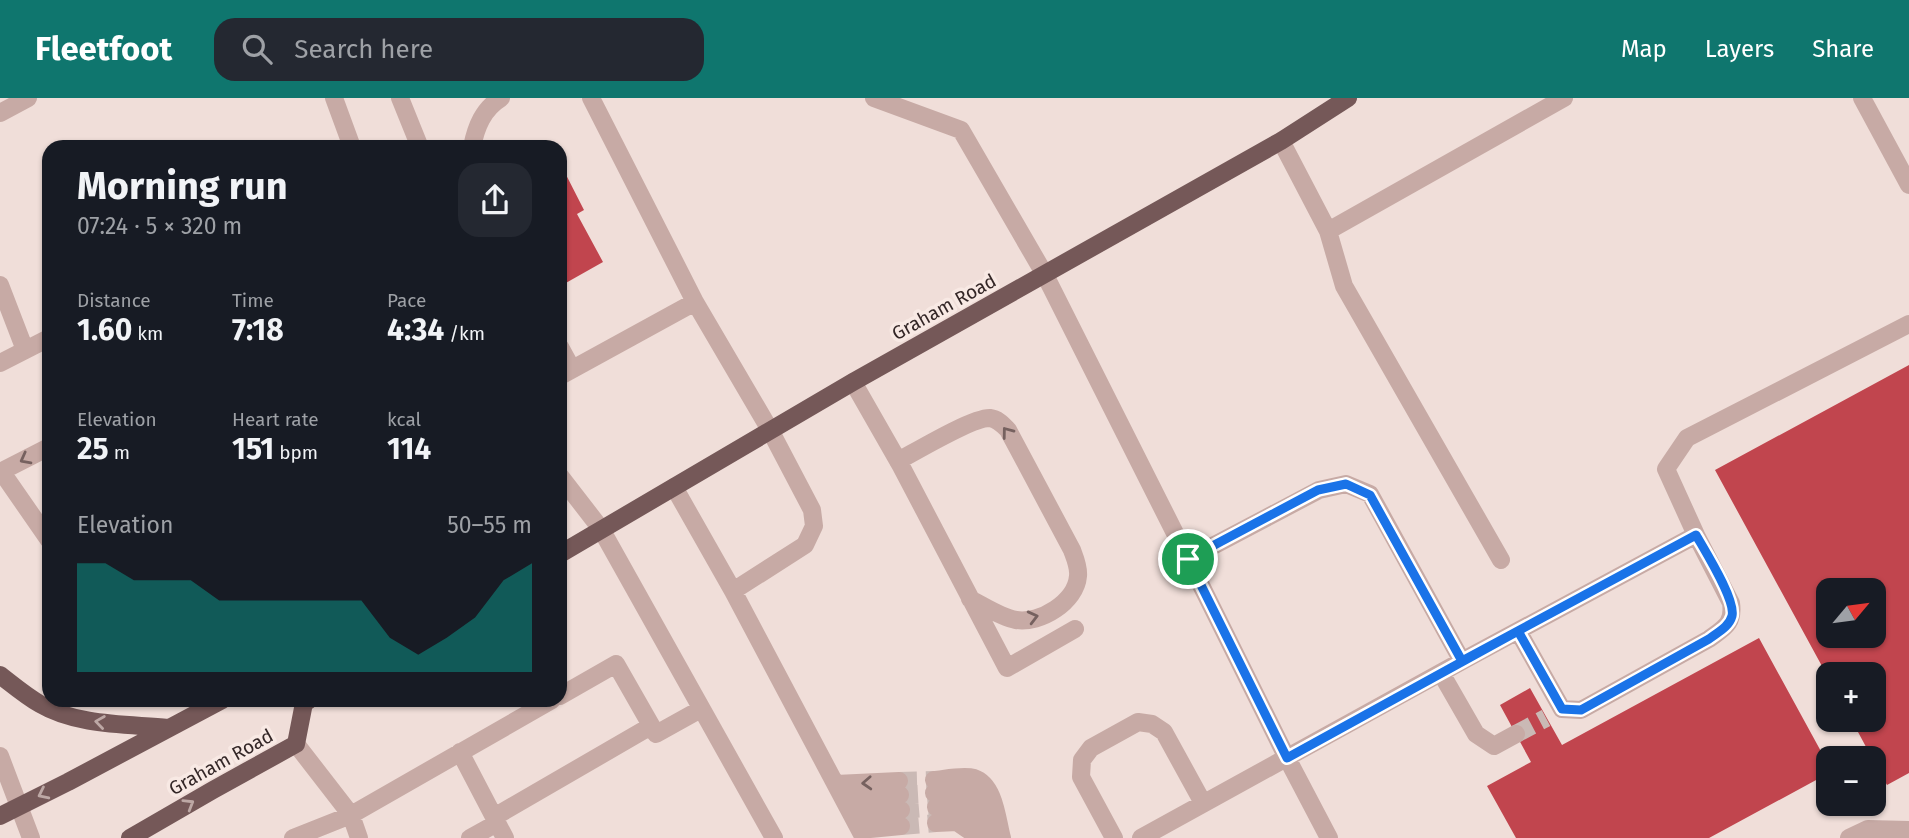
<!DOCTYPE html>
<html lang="en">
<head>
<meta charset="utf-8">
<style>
  :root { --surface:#171b24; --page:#242831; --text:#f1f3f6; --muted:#9ea1a6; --accent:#0f766e }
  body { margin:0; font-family:"Fira Sans",sans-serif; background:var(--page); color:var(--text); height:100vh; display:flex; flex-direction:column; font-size:26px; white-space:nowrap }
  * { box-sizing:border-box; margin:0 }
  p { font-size:23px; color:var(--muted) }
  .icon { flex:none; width:38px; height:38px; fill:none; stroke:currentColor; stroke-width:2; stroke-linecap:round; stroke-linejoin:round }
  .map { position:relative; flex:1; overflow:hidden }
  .side { position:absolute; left:42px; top:42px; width:525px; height:567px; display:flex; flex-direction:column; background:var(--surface); border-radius:21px; box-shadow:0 2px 5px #0004 }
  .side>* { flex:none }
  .needle { width:46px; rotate:61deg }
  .controls { position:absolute; left:1816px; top:480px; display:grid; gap:14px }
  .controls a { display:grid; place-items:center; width:70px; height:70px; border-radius:14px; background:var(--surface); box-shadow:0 2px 5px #0004; font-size:35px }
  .pin { position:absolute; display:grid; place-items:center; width:60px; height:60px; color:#fff; margin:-30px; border:4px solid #fff; border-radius:50%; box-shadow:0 2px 7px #0007 }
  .round { display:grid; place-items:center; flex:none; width:74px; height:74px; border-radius:21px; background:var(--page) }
  .summary { display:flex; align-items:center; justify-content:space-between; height:119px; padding:0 35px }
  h1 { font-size:38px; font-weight:700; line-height:52px }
  .metrics { display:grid; grid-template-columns:repeat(3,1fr); gap:10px; height:119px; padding:7px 35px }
  .metrics div { display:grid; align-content:center }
  .metrics b { font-size:30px; font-weight:700 }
  .metrics small { font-size:19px; font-weight:400 }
  .metrics p { font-size:19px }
  .chart { height:196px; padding:14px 35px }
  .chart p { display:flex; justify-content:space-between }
  .chart svg { width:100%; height:126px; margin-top:7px; fill:var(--accent); opacity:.7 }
  header { display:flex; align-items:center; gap:42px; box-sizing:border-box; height:98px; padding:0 35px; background:var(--accent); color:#fff }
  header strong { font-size:33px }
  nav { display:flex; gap:38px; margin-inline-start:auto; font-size:24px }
  .search { width:490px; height:63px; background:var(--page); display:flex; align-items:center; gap:18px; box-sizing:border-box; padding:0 24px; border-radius:21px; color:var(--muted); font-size:26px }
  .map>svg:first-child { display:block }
  .building { fill:#c1454e; fill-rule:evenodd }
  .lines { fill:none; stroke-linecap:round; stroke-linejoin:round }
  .minor-tunnel { stroke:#cab9b5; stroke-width:18; stroke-dasharray:18 9; stroke-linecap:butt }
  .minor { stroke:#c7aaa5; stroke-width:18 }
  .major { stroke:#755858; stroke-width:18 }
  .oneway { stroke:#76615f }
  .oneway2 { stroke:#bda8a5 }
  .route-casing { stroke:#fff; stroke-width:14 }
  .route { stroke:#1a73e8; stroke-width:9 }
  .labels { text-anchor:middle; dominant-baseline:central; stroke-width:7; stroke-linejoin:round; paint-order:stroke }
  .street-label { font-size:19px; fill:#332626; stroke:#f8e9e4 }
</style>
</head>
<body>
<header>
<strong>Fleetfoot</strong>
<div class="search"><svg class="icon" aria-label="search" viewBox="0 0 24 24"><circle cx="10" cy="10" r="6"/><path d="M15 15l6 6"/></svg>Search here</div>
<nav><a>Map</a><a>Layers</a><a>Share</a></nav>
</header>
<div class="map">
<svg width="1909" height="740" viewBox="0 0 1909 740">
  <rect width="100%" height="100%" fill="#f0ded9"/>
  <path class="building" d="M560,65L584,112L577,116L603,164L564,186L560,177Z
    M1909,267V675L1887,687L1874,664V660H1872L1851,621H1874V576H1829V581L1715,372ZM1829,492H1874V537H1829Z
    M1759,540L1829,668V675L1709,740H1516L1487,688L1531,664L1500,607L1530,590L1562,647Z"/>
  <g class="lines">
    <path class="minor-tunnel" d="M1516,636L1546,620
      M899,683L934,682
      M900,697L934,695
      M901,712L936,709
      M901,728L936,725"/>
    <path class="minor" d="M334,0L352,49
      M400,0L419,47
      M874,0L961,32L1045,177L1188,461L1319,392L1346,386L1370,396L1462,563L1696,437L1666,371L1687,340L1909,226
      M1862,0L1909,87
      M0,15L28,0
      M1281,43L1328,133L1564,0
      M472,49C476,29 483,11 501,0
      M1328,133L1344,188L1501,462
      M0,187L25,252
      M695,204L770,332L812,412L814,428L805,447L733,493
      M560,249L572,271
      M0,265L49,240
      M560,278L695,204L591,0
      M853,284L901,368L1007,570L1075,531
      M898,363C915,354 973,319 990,320C998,321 1003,327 1008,332L1072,452C1075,460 1079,469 1078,478C1076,504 1040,526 1016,522C1000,519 984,508 970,501
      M1,373L49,442
      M0,374L49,349
      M560,378L601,431L774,740
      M674,389L733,493L864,740
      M1188,461L1287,660L1329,740
      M1518,533L1562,611L1581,612L1709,541C1724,530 1734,526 1731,505L1696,437
      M1441,575L1476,636L1494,648L1516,636
      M560,598L616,566L656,636L701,611
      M296,646L351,717L359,740
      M460,654L505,740
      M0,658L31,740
      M934,682C945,681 963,677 974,680C995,687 997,722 1002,740
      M836,686L899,683
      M934,695C965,694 978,690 990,724
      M844,702L900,697
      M936,709L957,708L972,712L987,740
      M852,717L901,712
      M494,719L651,628
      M936,725L957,724L980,740
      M860,732L901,728
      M293,740L351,717L552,602
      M470,740L497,725
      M1114,740L1081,679L1082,662L1091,650L1138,624L1152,626L1164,634L1203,705
      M1141,740L1462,563
      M1849,740L1868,731L1909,732"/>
    <path class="major" d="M560,456L853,284L1281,43L1348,0
      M0,577C13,587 26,598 40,606C77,628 127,626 168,630
      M0,718L68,684L222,602
      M130,740L213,692L296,646L304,605L309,602"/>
  </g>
  <defs><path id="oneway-chevron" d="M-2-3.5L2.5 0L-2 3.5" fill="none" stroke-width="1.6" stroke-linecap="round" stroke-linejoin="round" transform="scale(1.75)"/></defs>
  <g class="oneway">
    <use href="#oneway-chevron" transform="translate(1007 334) rotate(-127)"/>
    <use href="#oneway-chevron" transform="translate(25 361) rotate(152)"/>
    <use href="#oneway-chevron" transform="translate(1033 519) rotate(-14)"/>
    <use href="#oneway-chevron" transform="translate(867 685) rotate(177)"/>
  </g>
  <g class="oneway2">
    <use href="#oneway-chevron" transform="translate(100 624) rotate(-172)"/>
    <use href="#oneway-chevron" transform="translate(43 696) rotate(154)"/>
    <use href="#oneway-chevron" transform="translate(189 706) rotate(-31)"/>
  </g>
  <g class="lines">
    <defs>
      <path id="route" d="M1188,461L1287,660L1518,533L1562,611L1581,612L1709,541C1718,534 1729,529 1732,518C1736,502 1705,453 1696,437L1462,563L1370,397L1346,386L1318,392L1188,461"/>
    </defs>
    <use href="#route" class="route-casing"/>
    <use href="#route" class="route"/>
  </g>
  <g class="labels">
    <g class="street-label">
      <text transform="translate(944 209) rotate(-29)">Graham Road</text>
      <text transform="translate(221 664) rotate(-29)">Graham Road</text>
    </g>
  </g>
</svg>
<div class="controls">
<a><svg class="needle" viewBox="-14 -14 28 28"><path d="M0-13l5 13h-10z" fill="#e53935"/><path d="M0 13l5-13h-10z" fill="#9ea1a6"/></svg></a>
<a>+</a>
<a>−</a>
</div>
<div class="pin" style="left:1188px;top:461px;background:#1e9e55"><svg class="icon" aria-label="arrive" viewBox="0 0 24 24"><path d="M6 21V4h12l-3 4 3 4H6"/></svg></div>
<section class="side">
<div class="summary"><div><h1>Morning run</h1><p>07:24 · 5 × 320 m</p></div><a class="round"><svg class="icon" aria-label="share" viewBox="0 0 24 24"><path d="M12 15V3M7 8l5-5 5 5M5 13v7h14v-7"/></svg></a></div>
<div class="metrics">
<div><p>Distance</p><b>1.60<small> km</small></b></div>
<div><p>Time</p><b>7:18</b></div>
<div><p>Pace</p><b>4:34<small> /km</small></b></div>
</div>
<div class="metrics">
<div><p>Elevation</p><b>25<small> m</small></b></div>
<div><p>Heart rate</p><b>151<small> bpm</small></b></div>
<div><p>kcal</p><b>114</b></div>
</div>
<div class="chart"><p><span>Elevation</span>50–55 m</p>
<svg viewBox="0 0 160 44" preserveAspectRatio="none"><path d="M0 44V6L10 6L20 12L30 12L40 12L50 19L60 19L70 19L80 19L90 19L100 19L110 32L120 38L130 32L140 25L150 12L160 6V44z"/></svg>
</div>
</section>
</div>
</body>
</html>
